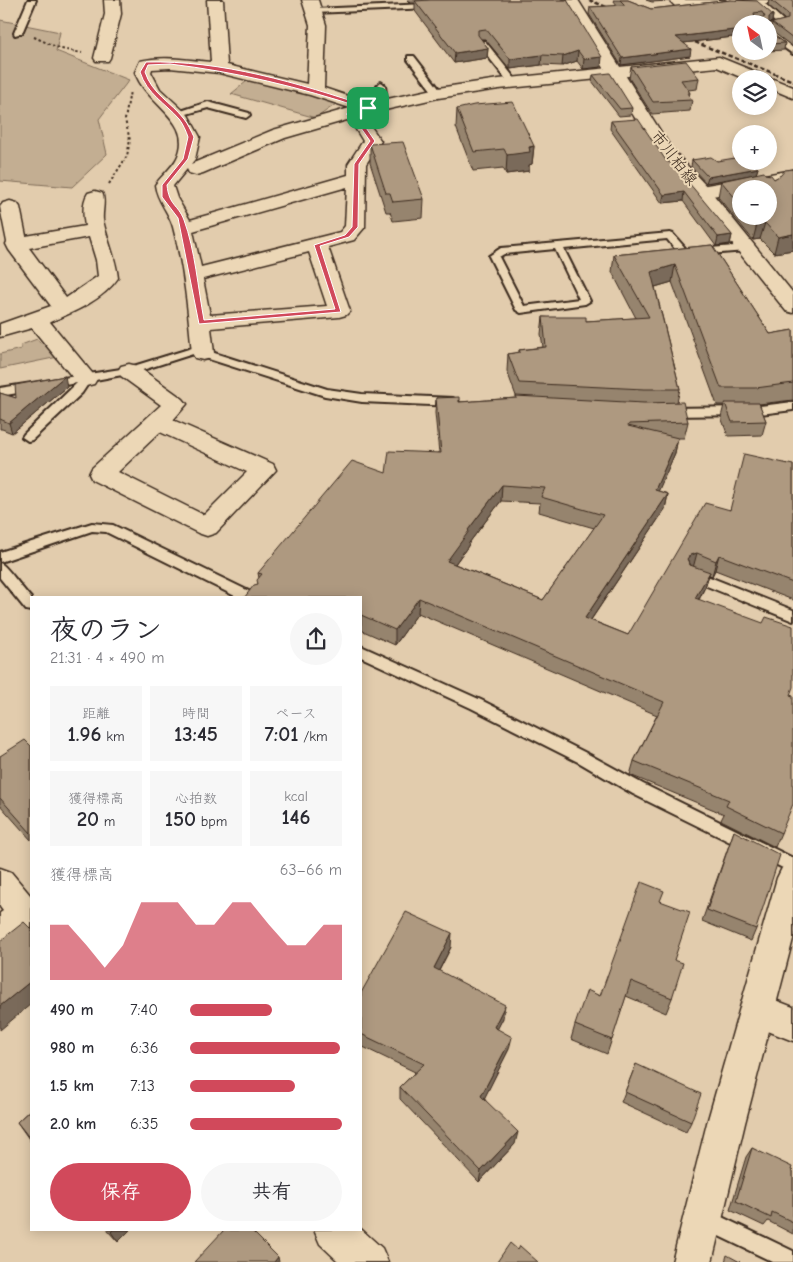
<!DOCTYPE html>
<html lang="ja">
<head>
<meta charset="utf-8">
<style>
  :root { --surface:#fff; --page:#f7f7f7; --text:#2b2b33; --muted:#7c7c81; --accent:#d1495b }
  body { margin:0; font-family:"Comic Neue","Klee One",sans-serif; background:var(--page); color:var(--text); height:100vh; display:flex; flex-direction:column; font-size:19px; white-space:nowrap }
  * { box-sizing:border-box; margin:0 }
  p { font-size:16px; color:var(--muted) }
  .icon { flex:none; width:28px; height:28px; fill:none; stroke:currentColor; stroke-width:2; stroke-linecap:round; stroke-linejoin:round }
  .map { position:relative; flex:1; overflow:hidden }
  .side { position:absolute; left:30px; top:596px; width:332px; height:635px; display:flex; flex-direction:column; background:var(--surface); border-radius:0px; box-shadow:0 2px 12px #0003 }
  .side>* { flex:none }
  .needle { width:32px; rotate:327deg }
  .controls { position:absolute; left:732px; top:15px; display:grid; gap:10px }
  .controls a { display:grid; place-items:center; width:45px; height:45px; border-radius:50%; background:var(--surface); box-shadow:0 2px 12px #0003; font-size:25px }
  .pin { position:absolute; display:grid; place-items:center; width:42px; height:42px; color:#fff; margin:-21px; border-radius:10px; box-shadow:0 2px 8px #0006 }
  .round { display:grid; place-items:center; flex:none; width:52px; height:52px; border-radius:26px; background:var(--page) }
  .summary { display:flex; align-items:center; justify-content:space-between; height:85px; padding:0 20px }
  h1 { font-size:28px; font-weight:700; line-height:38px }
  .stats { display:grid; grid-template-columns:repeat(3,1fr); gap:8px; height:85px; padding:5px 20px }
  .stats div { display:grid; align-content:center; border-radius:0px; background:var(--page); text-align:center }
  .stats b { font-size:21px; font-weight:700 }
  .stats small { font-size:14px; font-weight:400 }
  .stats p { font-size:14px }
  .chart { height:140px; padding:10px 20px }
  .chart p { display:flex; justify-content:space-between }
  .chart svg { width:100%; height:90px; margin-top:5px; fill:var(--accent); opacity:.7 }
  .cta { display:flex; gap:10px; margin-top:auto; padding:10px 20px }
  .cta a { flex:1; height:58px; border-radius:30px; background:var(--accent); color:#fff; font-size:20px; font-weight:700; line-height:58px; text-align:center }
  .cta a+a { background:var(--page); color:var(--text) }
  ul { padding:0 20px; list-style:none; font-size:16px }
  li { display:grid; grid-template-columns:80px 60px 1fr; align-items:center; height:38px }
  li i { height:12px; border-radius:6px; background:var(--accent) }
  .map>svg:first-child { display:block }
  .green { fill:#c3ae92; stroke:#7f6c58 }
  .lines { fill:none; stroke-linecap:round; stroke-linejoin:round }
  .service-casing { stroke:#3b2a1e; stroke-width:4 }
  .minor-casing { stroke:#3b2a1e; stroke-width:3 }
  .tertiary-casing { stroke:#3b2a1e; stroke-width:3 }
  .primary-casing { stroke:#3b2a1e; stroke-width:3 }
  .path { stroke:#3b2a1e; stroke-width:2; stroke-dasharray:2.5 2.5; stroke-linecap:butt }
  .service { fill:#ecd7b6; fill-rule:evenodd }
  .minor { fill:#ecd7b6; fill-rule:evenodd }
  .tertiary { fill:#ecd7b6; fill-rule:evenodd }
  .primary { fill:#ecd7b6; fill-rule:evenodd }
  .rail { stroke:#3b2a1e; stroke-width:2.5; stroke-dasharray:4.5 2.5; stroke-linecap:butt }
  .wall { fill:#96846e; stroke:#3b2a1e; fill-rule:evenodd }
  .shaded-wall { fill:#7a6b5a; stroke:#3b2a1e }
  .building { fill:#ae9980; stroke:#3b2a1e; fill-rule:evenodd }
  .route { fill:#d1495b; stroke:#fff; fill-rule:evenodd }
  .labels { text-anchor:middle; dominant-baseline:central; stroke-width:4; stroke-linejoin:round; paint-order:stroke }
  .far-street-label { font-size:16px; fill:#3b2a1e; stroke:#ecd7b6 }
</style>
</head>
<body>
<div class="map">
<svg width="793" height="1262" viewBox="0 0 793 1262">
  <rect width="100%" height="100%" fill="#e2ccad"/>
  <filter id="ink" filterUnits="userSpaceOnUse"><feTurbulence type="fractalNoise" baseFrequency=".02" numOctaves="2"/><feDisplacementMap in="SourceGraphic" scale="10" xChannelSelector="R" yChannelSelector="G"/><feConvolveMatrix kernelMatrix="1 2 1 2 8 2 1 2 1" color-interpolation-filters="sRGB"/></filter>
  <g filter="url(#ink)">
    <path class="green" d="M0,20L60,32L56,51L129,80L99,119L107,154L72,187L0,181Z
      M252,77L320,96L336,104L316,118L231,94Z
      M37,339L40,343L45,341L58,357L0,369V354L21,349V345Z"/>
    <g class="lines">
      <defs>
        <path id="service" d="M28,0H36L22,33L15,35L14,33Z
          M756,1H762L785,22V26L769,28V24L776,23L756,5Z
          M427,4L431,6L430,8L314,13L310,11L314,9Z
          M769,32H773L793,48V54L769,37Z
          M479,41H485L516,80V84H510L479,45Z
          M408,56H414L441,91V95H435L408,60Z
          M381,82L385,85L387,105L383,108L379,105L377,85Z
          M208,102L249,113L250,115L246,118L208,108L176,117L172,114Z
          M670,233L673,234L687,250L746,245L751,248L746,251L684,256L680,255L667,239L564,249L590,301L585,304L521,313L516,310L489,256L501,248ZM555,249L579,299L524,306L499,257L504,254Z
          M192,348L205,350L327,389L362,394L453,398L459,402L453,406L362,402L325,396L193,354L133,373L90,381L82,393L32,440L28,441L22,437L24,434L77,383L0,396V388L127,368Z
          M793,402V410L751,415L667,416L661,412L667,408L751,407Z
          M92,523L113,525L257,595L258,598H239L106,532L92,531L0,562V552Z
          M0,563C6,565 24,591 31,598V611L26,610L0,578Z
          M692,570L793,610V621L687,578L685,575L687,572Z
          M361,646L481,700L590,755L643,784L793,858V873L633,794L580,763L471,708L361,657Z
          M705,1209L793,1251V1262H773L698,1226L695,1219L698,1212Z"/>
        <path id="minor" d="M104,0H120L121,14L110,58L108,61H96L94,58L105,14Z
          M207,0H223L227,65L307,84L310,25L302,0H318L326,25L324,88L369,103L438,88L499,79L719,57L793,87V98L769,88V79H745L717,67L499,89L438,98L363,115L381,141L366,164L365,227L354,240L328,247L350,311L346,315L339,317L211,328L214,353L211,358L203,360L195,358L192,353C188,311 184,268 173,227C169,212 157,201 155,185C161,176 172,168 177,158C195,120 146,106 135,72L140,61C163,55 188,60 211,62ZM170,68L219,73L310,95L350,108L273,130L191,164L195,159L200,137L188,115L160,89L151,72L152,69ZM347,120L352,123L363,141L348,164V175L190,220L177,198L173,186L187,169L189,173L196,175L203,173L285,138ZM347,187L345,226L340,232L201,267L193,231ZM309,252L327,306L210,315L203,279Z
          M669,0H725L727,2L724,5L719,7L683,11L678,9Z
          M738,0H771L768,3C759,5 748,8 739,5L736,2Z
          M95,191L102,193C106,200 102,211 103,220C107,240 116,258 118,278C103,300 74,312 50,322L97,379L94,384L86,386L78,384L32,328L0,337V324L51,306L9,250L6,244L7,242L0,207L3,203L10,201L17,203L20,207L26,236L85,226C83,215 82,202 88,193ZM89,237L96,260L98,276L66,298L29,248Z
          M129,364L137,366L183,399L187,404L173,420L273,464L276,470L216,533L207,536L198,533L92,480L89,474L92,468L161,405L121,376L118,371L121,366ZM160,432L247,472L204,515L118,472Z
          M0,868L11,872L31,896V932L0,945V913L3,911L0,907Z
          M757,993L793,1007V1041L745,1022L740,1010L745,998Z
          M361,1229L382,1248L388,1262H339L320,1244L314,1230Z"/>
        <path id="tertiary" d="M793,170V182L741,189V191L701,198L694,196L692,192L694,188L701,186Z
          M793,864V939L745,1123L712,1262H672L707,1123L777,878L782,868Z"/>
        <path id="primary" d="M562,0H578L671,148L708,188L793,293V313L786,311L694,196L658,155Z"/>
      </defs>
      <use href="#service" class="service-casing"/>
      <use href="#minor" class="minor-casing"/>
      <use href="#tertiary" class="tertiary-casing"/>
      <use href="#primary" class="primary-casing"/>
      <path class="path" d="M34,37L61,49L82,53
        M109,184L127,156L130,140L125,120L130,91"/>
      <use href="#service" class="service"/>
      <use href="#minor" class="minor"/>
      <use href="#tertiary" class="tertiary"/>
      <use href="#primary" class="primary"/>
      <path class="rail" d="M589,0L619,12
        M682,37L793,81"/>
    </g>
    <path class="wall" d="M407,0H567L601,67L583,69L577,61L562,66L541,65L510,69L485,39H481L488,48L487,58L454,63L415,11V3H410Z
      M613,0H628L651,9L731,0L773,15L772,22L769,23V32L785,43L784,50L769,51V24H741V45L733,37L684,43L690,56L621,65L589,14L590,7L618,6Z
      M646,0H668V1L652,2Z
      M769,0H793V47L770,30L772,23L785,20L768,5Z
      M631,67L699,78L697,89L688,90L690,93L689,96L692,100L690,111L652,114L629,78Z
      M593,75L632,108L631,115L619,116L592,81Z
      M457,109L534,146L532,164L529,165V171L506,174L503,168L473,171L456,127Z
      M611,121L667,162L732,235L730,244L716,246L683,201L662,203L610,129Z
      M370,144L424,199L423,218L393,221L390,212H386L370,163Z
      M692,160L717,161L758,168L756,174H765L774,179L793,169V250L774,253L760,239L753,240L718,197L721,181L726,180L706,183L691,167ZM741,189L769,216H741Z
      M712,245L770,334L793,330V400L759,404L766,421L762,435L728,436L721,417L724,405H717L672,282L655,287L680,389L677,402L688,422L684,438H677H678L675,453L658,491L668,494L665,509L591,620L628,635L729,510L793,465V600L715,570L712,576L709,575L705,587L699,600L790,695L781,833L775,847L721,820L724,814L630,775L634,761L657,715L418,613L395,645L361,630V598L258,584L259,578L258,573L386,473L439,453L435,413L436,398L459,402L516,398V396L507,371L508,354L519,353V350L543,347L541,334L543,317L586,321L636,318L612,272L614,255ZM501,501L540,503L539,512L594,528L543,600L455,564L468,546L469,543Z
      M67,387L12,433L2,429H0V393L16,398Z
      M31,746V840L0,805V756Z
      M734,831L756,929L751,941L702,921Z
      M660,901L674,960L672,998L666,1013L626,996L607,1054L571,1039L575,1025L600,996Z
      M451,947L439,971L503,1018L497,1029L509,1049L484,1098L515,1144L479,1182L400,1099V1087L415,1072L361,1046V993Z
      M636,1064L691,1122L686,1132L621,1102Z
      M31,1109V1142L17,1122Z
      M752,1148L793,1171V1234L768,1221L764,1226L730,1210L746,1157Z
      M107,1230H130L118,1242Z"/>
    <path class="shaded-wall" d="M773,15L772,22L767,24L769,17Z
      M734,30L733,37L675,44L676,37Z
      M488,48L487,58L454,63L455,53Z
      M691,49L690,56L621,65L622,58Z
      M578,51L577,61L562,66L563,56Z
      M542,55L541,65L510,69V59Z
      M602,57L601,67L583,69L584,59Z
      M534,146L532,164L529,165V171L506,174L507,155Z
      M758,168L756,174L706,183L708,177Z
      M684,192L683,201L662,203L664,195Z
      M765,223L760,239L753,240L757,224Z
      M793,234V250L774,253L778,237Z
      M732,235L730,244L716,246L718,237Z
      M675,265L672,282L648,289L651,272Z
      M65,376L67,387L12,433L9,423Z
      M678,438L675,453L652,506L655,490Z
      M502,485L501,501L469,543L468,546L446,576L447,561L468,530Z
      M668,494L665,509L582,633L585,618Z
      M697,553L693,568L687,559L690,555Z
      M719,555L715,570L712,576L716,561Z
      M710,572L705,587L691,613L695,598Z
      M419,598L418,613L395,645V630Z
      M452,933L451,947L433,982L434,968Z
      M31,981V1004L0,1030V1006Z
      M505,1005L503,1018L492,1040L494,1027Z
      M512,1037L509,1049L480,1107L481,1096Z
      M518,1132L515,1144L479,1182L481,1171Z
      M113,1230H130L118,1242L111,1232Z
      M278,1257L279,1262H274Z"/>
    <path class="building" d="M430,0H567L602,57L584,59L578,51L563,56L542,55L510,59L486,29L478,30V35L488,48L455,53L415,1Z
      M620,0H628L651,9L731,0L757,1L773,15L769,17V32L785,43L769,44V24H741V36L734,30L676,37L691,49L622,58L590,7L625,5ZM762,12L765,17L755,19L754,13Z
      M771,0H793V39L772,23L788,19V14Z
      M686,61L699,78L681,80L690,93H687L692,100L653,102L631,67Z
      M610,73L632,108L620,109L593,75Z
      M513,102L534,146L529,147L530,152L507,155L504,149L474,152L457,109L474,105Z
      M638,119L667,162H670L694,189L732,235L718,237L684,192L664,195L611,121Z
      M403,142L424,199L393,202L390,193H386L370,144Z
      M711,157L717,161L741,157V161H750L758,168L708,177L692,160Z
      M793,169V234L778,237L765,223L757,224L751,216H769V189H741V205L721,181L764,172L765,174L771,175L774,179L781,175L785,170Z
      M712,245L770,334L793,330V383L756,388H721L675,265L651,272L680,389H644L519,383L508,354L520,352L519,350L546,347L543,317H586V321L649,317L614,255Z
      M65,376L9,423L0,419V393L16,398L15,385Z
      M516,396L644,403L683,402L688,422L629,424L628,426L678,438L655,490L668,494L585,618L628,635L705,503L730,510L744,454L793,465V583L719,555L716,561L697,553L690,555L687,559L690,565L710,572L695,598L763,623L766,617L793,626V687L790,695L793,696V804L781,833L726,806L729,800L634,761L664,702L419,598L395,630L361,615V598H244L254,585L258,584L257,580L262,574L258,573L352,461L386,473L389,451L441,453L436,398L459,397V402L517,398ZM502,485L545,488L541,497L603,515L543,600L447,561L469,531L468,530Z
      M725,403H759L766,421L732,422Z
      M25,740L31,746V833L0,798V756Z
      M734,831L780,855L756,929L707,910Z
      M641,882L664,891L660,901L690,912L674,960L683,963L672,998L631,981L612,1040L575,1025L587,990L600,996Z
      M406,912L452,933L434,968L505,1005L494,1027L512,1037L481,1096L518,1132L481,1171L400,1087L424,1064L361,1034V993Z
      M24,922L31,929V981L0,1006V941Z
      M636,1064L701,1094L691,1122L625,1092Z
      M31,1109V1140L17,1122Z
      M752,1148L792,1167L791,1170L793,1171V1222L772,1212L771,1218L736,1201Z
      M224,1230H251L278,1257L274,1262H194Z
      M510,1243L518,1250L520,1246L538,1262H497Z
      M727,1255L740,1262H725Z"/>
  </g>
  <path class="route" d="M146,62C222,60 298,83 370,107V109L353,114L360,119L375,141L359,164L358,227L349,237L320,246L341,312L199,324L178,218L162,197V185L183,159L188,137C186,131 183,124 179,119C165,103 147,94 140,72ZM170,64C237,72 299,87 363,108L346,114L356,121L370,141L354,164L352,227L345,235L314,245L335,309L204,320C198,288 195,250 184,220C178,204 169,206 167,185L188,159L194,137C191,131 188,124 184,119C171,102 152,94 145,72L148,65Z"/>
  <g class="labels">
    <g class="far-street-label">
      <text transform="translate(674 158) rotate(52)">市川柏線</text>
    </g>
  </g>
</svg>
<div class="controls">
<a><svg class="needle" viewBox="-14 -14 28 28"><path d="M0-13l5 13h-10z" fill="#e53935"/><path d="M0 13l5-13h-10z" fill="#7c7c81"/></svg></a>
<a><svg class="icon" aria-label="layers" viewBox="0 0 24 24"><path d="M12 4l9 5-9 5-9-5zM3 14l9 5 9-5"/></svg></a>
<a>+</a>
<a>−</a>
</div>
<div class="pin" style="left:368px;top:108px;background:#1e9e55"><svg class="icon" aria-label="arrive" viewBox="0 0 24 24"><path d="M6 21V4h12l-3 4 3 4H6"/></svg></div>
<section class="side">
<div class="summary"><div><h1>夜のラン</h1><p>21:31 · 4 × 490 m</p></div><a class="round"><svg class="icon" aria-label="share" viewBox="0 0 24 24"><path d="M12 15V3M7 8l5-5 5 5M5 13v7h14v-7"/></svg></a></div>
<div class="stats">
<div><p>距離</p><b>1.96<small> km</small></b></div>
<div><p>時間</p><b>13:45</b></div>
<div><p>ペース</p><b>7:01<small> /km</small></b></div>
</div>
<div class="stats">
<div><p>獲得標高</p><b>20<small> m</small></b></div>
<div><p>心拍数</p><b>150<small> bpm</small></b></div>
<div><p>kcal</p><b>146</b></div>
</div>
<div class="chart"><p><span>獲得標高</span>63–66 m</p>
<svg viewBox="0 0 160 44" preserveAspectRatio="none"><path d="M0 44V17L10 17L20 27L30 38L40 27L50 6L60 6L70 6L80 17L90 17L100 6L110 6L120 17L130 27L140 27L150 17L160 17V44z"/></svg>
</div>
<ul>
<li><b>490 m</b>7:40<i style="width:54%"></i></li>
<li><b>980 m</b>6:36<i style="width:99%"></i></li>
<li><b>1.5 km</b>7:13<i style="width:69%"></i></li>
<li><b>2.0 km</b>6:35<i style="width:100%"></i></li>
</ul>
<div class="cta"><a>保存</a><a>共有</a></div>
</section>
</div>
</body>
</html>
